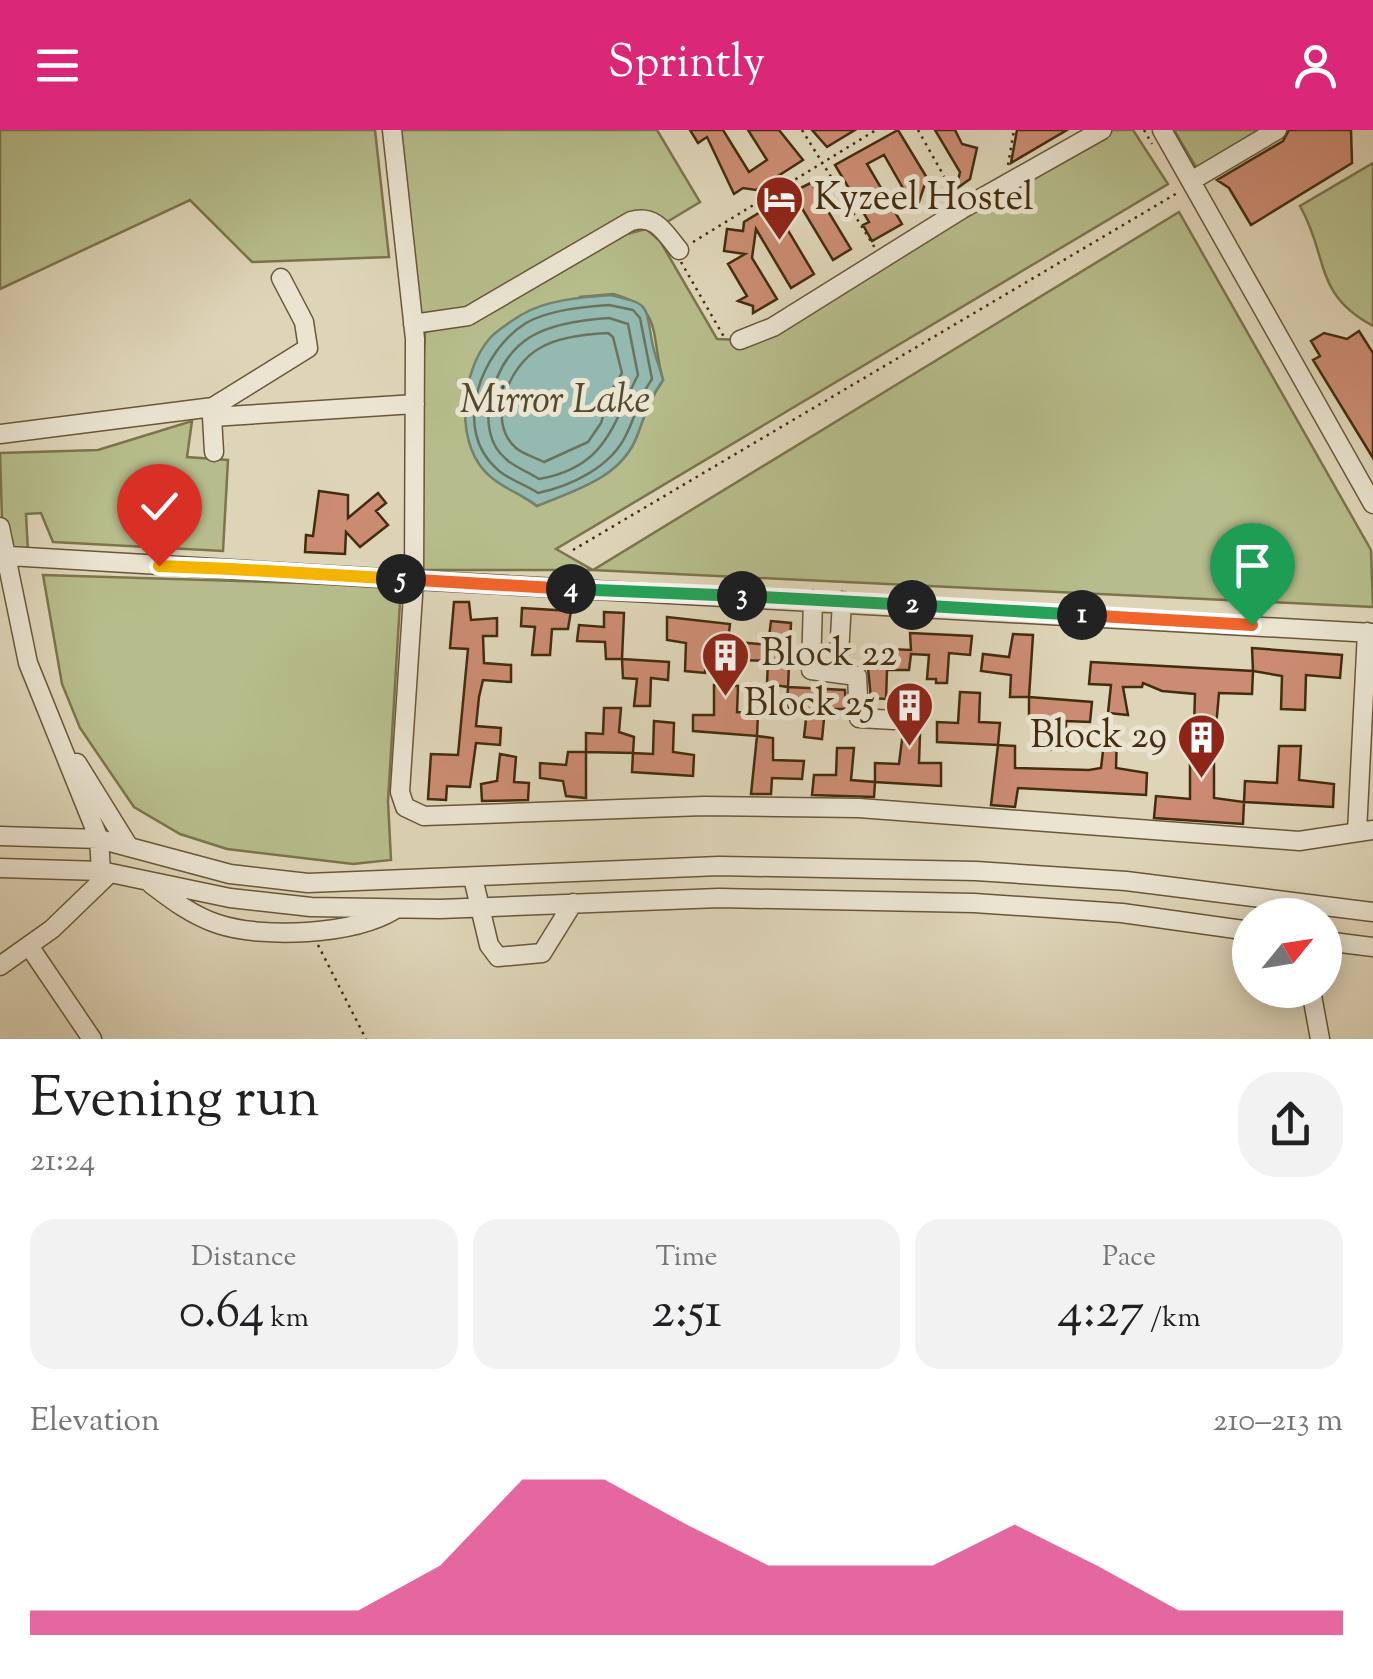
<!DOCTYPE html>
<html lang="en">
<head>
<meta charset="utf-8">
<style>
  :root { --surface:#fff; --page:#f2f2f2; --text:#202124; --muted:#757577; --accent:#db2777 }
  body { margin:0; font-family:"Sorts Mill Goudy",serif; background:var(--page); color:var(--text); height:100vh; display:flex; flex-direction:column; font-size:38px; white-space:nowrap }
  * { box-sizing:border-box; margin:0 }
  p { font-size:32px; color:var(--muted) }
  .icon { flex:none; width:55px; height:55px; fill:none; stroke:currentColor; stroke-width:2; stroke-linecap:round; stroke-linejoin:round }
  .map { position:relative; height:909px; overflow:hidden }
  .sheet { display:flex; flex-direction:column; background:var(--surface); flex:1 }
  .sheet>* { flex:none }
  .needle { width:65px; rotate:60deg }
  .fabs { position:absolute; left:1232px; top:768px; display:grid; gap:20px }
  .fabs a { display:grid; place-items:center; width:110px; height:110px; border-radius:50%; background:var(--surface); box-shadow:0 5px 25px #0003; font-size:50px }
  .pin { position:absolute; display:grid; place-items:center; width:85px; height:85px; color:#fff; margin:-102px -42px; border-radius:50% 50% 50% 0; rotate:-45deg; box-shadow:0 0 10px #0007 }
  .pin .icon { rotate:45deg }
  .km { position:absolute; width:50px; height:50px; margin:-25px; border-radius:50%; background:#222; color:#fff; font-size:28px; line-height:50px; text-align:center }
  .round { display:grid; place-items:center; flex:none; width:105px; height:105px; border-radius:40px; background:var(--page) }
  .head { display:flex; align-items:center; justify-content:space-between; height:170px; padding:0 30px }
  h1 { font-size:55px; font-weight:600; line-height:75px }
  .stats { display:grid; grid-template-columns:repeat(3,1fr); gap:15px; height:170px; padding:10px 30px }
  .stats div { display:grid; align-content:center; border-radius:25px; background:var(--page); text-align:center }
  .stats b { font-size:50px; font-weight:600 }
  .stats small { font-size:28px; font-weight:400 }
  .stats p { font-size:28px }
  .chart { height:280px; padding:20px 30px }
  .chart p { display:flex; justify-content:space-between }
  .chart svg { width:100%; height:180px; margin-top:10px; fill:var(--accent); opacity:.7 }
  header { display:flex; justify-content:space-between; align-items:center; height:130px; padding:0 30px; background:var(--accent); color:#fff; font-size:45px; font-weight:600 }
  .map>svg:first-child { display:block }
  .green { fill:#b6bc8b; stroke:#7c744c; stroke-width:2.5; fill-rule:evenodd }
  .water { fill:#93b9b0; stroke:#73816f; stroke-width:2.5 }
  .lines { fill:none; stroke-linecap:round; stroke-linejoin:round }
  .shore { stroke:#6b735f; stroke-width:2.5 }
  .building { fill:#cb8c73; stroke:#432d0e; stroke-width:2.5 }
  .minor-casing { stroke:#6a5738; stroke-width:21 }
  .path { stroke:#432d0e; stroke-width:2.5; stroke-dasharray:2.5 5; stroke-linecap:butt }
  .minor { stroke:#eae4d1; stroke-width:18 }
  .split-1-casing { stroke:#fff; stroke-width:20 }
  .split-2-casing { stroke:#fff; stroke-width:20 }
  .split-3-casing { stroke:#fff; stroke-width:20 }
  .split-4-casing { stroke:#fff; stroke-width:20 }
  .split-5-casing { stroke:#fff; stroke-width:20 }
  .split-6-casing { stroke:#fff; stroke-width:20 }
  .split-7-casing { stroke:#fff; stroke-width:20 }
  .split-1 { stroke:#f0652b; stroke-width:12 }
  .split-2 { stroke:#22a559; stroke-width:12 }
  .split-3 { stroke:#22a559; stroke-width:12 }
  .split-4 { stroke:#22a559; stroke-width:12 }
  .split-5 { stroke:#f0652b; stroke-width:12 }
  .split-6 { stroke:#f5b400; stroke-width:12 }
  .split-7 { stroke:#f5b400; stroke-width:12 }
  .labels { text-anchor:middle; dominant-baseline:central; stroke-width:10; stroke-linejoin:round; paint-order:stroke }
  .poi-label { font-size:38px; fill:#432d0e; stroke:#eae4d1; text-anchor:start }
  .water-label { font-size:40px; font-style:italic; fill:#53492e; stroke:#eae4d1 }
</style>
</head>
<body>
<header><svg class="icon" aria-label="menu" viewBox="0 0 24 24"><path d="M4 6h16M4 12h16M4 18h16"/></svg>Sprintly<svg class="icon" aria-label="person" viewBox="0 0 24 24"><circle cx="12" cy="8" r="4"/><path d="M4 21q1-7 8-7t8 7"/></svg></header>
<div class="map">
<svg width="1373" height="909" viewBox="0 0 1373 909">
  <rect width="100%" height="100%" fill="#ded5b8"/>
  <filter id="stains"><feTurbulence type="fractalNoise" baseFrequency=".002" numOctaves="4"/><feColorMatrix values="0 0 0 0 .2 0 0 0 0 .09 0 0 0 0 .02 0 0 0 .5 -.17"/></filter>
  <radialGradient id="worn" r=".72"><stop offset=".6" stop-color="#630" stop-opacity="0"/><stop offset="1" stop-color="#630" stop-opacity=".3"/></radialGradient>
  <path class="green" d="M0,0H375L389,127L252,132L190,70L0,159Z
    M398,0H657L700,72L657,98L631,91L460,188L413,194Z
    M1103,0H1133L1168,54L556,419L593,440L1179,82L1371,420L1373,477L592,440H413L425,202L472,192L627,104L646,99L660,111L717,209L740,210ZM613,164C664,178 650,205 663,250C649,270 645,285 637,306C621,348 575,360 537,376L487,343L580,167Z
    M1174,0H1276L1200,44Z
    M1373,33V196C1313,164 1329,127 1300,76Z
    M192,291L187,327L228,330L223,421L53,412L41,383L26,384L28,422L3,423L0,323L98,320Z
    M43,445L401,456L388,671L391,730L353,734L227,719L180,704L134,677L80,598L62,554Z"/>
  <path class="water" d="M610,165C650,174 645,174 652,211C654,224 660,238 663,250C649,270 645,285 637,306C621,348 575,360 537,376C523,365 505,359 492,348C453,318 460,242 490,208C498,199 512,191 521,185C545,170 583,167 610,165Z"/>
  <g class="lines">
    <path class="shore" d="M609,175L633,180L640,188L652,249C636,272 637,284 626,305C611,337 571,356 538,363C526,355 508,349 498,340C450,299 482,220 526,193C548,180 583,177 609,175Z
      M609,188L628,194L638,245C612,296 606,337 539,349C529,342 514,337 506,329C489,315 486,292 490,272C503,206 546,192 609,188Z
      M608,203L613,207L622,243L610,263L601,293L588,312L544,332C536,328 523,324 516,318C485,291 510,234 540,218C558,207 587,204 608,203Z"/>
  </g>
  <path class="building" d="M690,0H723L749,42L767,30L748,0H779L803,30L756,60L743,58L734,64L707,7L698,13Z
    M812,0H855L827,17Z
    M898,0L927,48L916,81L884,25L867,34L902,94L872,111L863,95L869,92L835,35Z
    M935,0H955L962,14L977,18L970,49L956,59L960,42Z
    M1017,0H1067L1011,33Z
    M1289,0H1351L1352,33L1251,95L1229,58L1217,50L1283,11Z
    M815,51L814,58L851,119L833,130L800,75L780,87L814,144L791,158L756,99L752,128L777,169L753,183V176L738,171L747,166L728,134L745,124L724,121L727,99L743,101L744,92L767,78L765,75Z
    M1359,201L1373,223V328L1313,230L1320,226L1311,211L1324,203L1347,209Z
    M319,361L348,365V388L378,363L386,373L376,381L388,395L360,417L346,402L345,424L305,422L306,405L313,406Z
    M454,472H469L471,490L497,488V506H483L484,533L511,535V552L483,550L479,567L476,596L501,598L500,615L476,613L470,657L447,656L446,670L428,669L431,624L458,625L468,519L450,518Z
    M522,478L571,481L568,499H552L550,525H532L535,497L521,496Z
    M604,482L624,483L622,529H606L605,512L577,511L579,495L604,497Z
    M667,487L730,494L728,511L719,509L707,514L705,543L685,541L686,513L667,510Z
    M771,491L791,493L788,557L767,554L768,531L738,530L737,512L768,515Z
    M910,503L972,506L970,525L949,523L947,553H936V549H927L929,525L911,524L909,540H887L886,569L871,568L866,518L911,520Z
    M1013,504L1033,505L1029,567H1010L1011,545L981,541L983,524L1009,527Z
    M1252,518L1342,525L1340,548L1306,545L1305,580L1281,579L1282,546L1253,541Z
    M622,529L669,532L668,550L651,548L650,576H634L637,549L623,548Z
    M1091,532L1253,541L1252,564L1219,563L1216,597L1194,596L1195,564L1162,561L1143,553L1142,557H1123L1128,585L1108,583L1111,555L1089,554Z
    M714,555L738,556L737,582L758,584L757,606L693,601V585H714Z
    M788,557L845,560L846,579H825L822,609L804,607L807,580L787,578Z
    M960,562L980,563L979,592L1000,593L998,615L937,612V592L958,593Z
    M1029,567L1092,572L1090,592L1066,591V620L1047,619L1048,592L1029,590Z
    M604,578H621L619,602L634,607L633,623L586,622V603L603,604Z
    M654,591L674,593L673,622L694,625L693,646L632,642L633,623L653,624Z
    M903,602L920,603L919,633H941V656L875,652V633L899,634Z
    M1105,604H1117L1116,638L1147,643L1146,665L1018,658L1015,677L991,675L998,615L1015,616V638L1089,640L1101,638Z
    M757,606L773,608V630L804,631L802,649L772,648L771,664H751Z
    M1279,616H1301L1299,650L1334,654L1333,677L1244,672L1245,651L1277,653Z
    M837,618H854L851,650L875,652L874,667L812,665L814,645H836Z
    M568,622H586V668L566,666L563,651L540,648V633L566,635Z
    M500,624L516,627L514,652L529,653L528,670L482,671L481,654L497,651Z
    M1190,631L1214,633V668L1244,672L1243,694L1154,688L1156,666L1190,669Z"/>
  <g class="lines">
    <defs>
      <path id="minor" d="M1162,0L1373,374
        M1191,51L1277,0
        M413,194L468,186L631,91C656,84 665,103 679,120
        M740,210L773,197L962,79L1102,0
        M0,304L213,277L308,218L304,192L281,148
        M214,322L212,287L415,274
        M0,397L28,533L99,709L101,741
        M9,426L414,450L415,209L392,0
        M813,470L811,540L857,546L859,588L894,590
        M1373,503L414,450L400,662L405,677L424,686L704,676L859,678L1299,711L1373,700
        M838,543L842,471
        M77,633L129,717
        M1357,702L1367,502
        M0,706L99,709L230,744L308,753L719,736L976,741L1126,751L1373,782
        M0,738L101,741L230,768L311,777L440,779L719,768L974,773L1122,783L1250,801
        M473,748L489,815L498,827L542,823L573,773
        M151,754C172,770 193,786 218,794C263,809 353,805 394,780
        M1325,811L1373,817
        M29,816L92,909
        M0,836L52,799L110,743
        M1311,860L1320,909"/>
    </defs>
    <use href="#minor" class="minor-casing"/>
    <path class="path" d="M802,0L875,118
      M918,0L954,64
      M1144,0L1152,14
      M1008,35L1014,0
      M693,112L876,0
      M681,132L724,207
      M573,420L1179,62
      M318,815L366,909"/>
    <use href="#minor" class="minor"/>
  </g>
  <g class="lines">
    <defs>
      <path id="split-1" d="M1082,485L1252,495"/>
      <path id="split-2" d="M912,475L1082,485"/>
      <path id="split-3" d="M742,466L912,475"/>
      <path id="split-4" d="M571,459L742,466"/>
      <path id="split-5" d="M401,449L571,459"/>
      <path id="split-6" d="M231,439L401,449"/>
      <path id="split-7" d="M159,436L231,439"/>
    </defs>
    <use href="#split-1" class="split-1-casing"/>
    <use href="#split-2" class="split-2-casing"/>
    <use href="#split-3" class="split-3-casing"/>
    <use href="#split-4" class="split-4-casing"/>
    <use href="#split-5" class="split-5-casing"/>
    <use href="#split-6" class="split-6-casing"/>
    <use href="#split-7" class="split-7-casing"/>
    <use href="#split-1" class="split-1"/>
    <use href="#split-2" class="split-2"/>
    <use href="#split-3" class="split-3"/>
    <use href="#split-4" class="split-4"/>
    <use href="#split-5" class="split-5"/>
    <use href="#split-6" class="split-6"/>
    <use href="#split-7" class="split-7"/>
  </g>
  <defs>
    <symbol id="hotel-pin" viewBox="-11 -11 22 30"><path d="M0 17L-7.5 6A9.5 9.5 0 1 1 7.5 6Z" fill="#8f2418" stroke="#eae4d1"/><path d="M-6-4.5h1.5V1H6V5H4.5V3h-9V5H-6ZM-4 0a1.8 1.8 0 1 1 3.6 0ZM.5 0V-2.5h3Q6-2.5 6 0Z" fill="#fff"/></symbol>
    <symbol id="building-pin" viewBox="-11 -11 22 30"><path d="M0 17L-7.5 6A9.5 9.5 0 1 1 7.5 6Z" fill="#8f2418" stroke="#eae4d1"/><path d="M-4-6H4V6H1V3H-1V6H-4ZM-2.5-4.3h1.7v1.8h-1.7ZM.8-4.3h1.7v1.8H.8ZM-2.5-1h1.7V.8h-1.7ZM.8-1h1.7V.8H.8Z" fill="#fff"/></symbol>
  </defs>
  <g fill-rule="evenodd">
    <use href="#hotel-pin" x="752" y="42" width="55" height="75"/>
    <use href="#building-pin" x="698" y="498" width="55" height="75"/>
    <use href="#building-pin" x="882" y="548" width="55" height="75"/>
    <use href="#building-pin" x="1174" y="580" width="55" height="75"/>
  </g>
  <g class="labels">
    <g class="poi-label">
      <text x="814" y="70">Kyzeel Hostel</text>
      <text x="761" y="526">Block 22</text>
      <text x="875" y="576" text-anchor="end">Block 25</text>
      <text x="1167" y="608" text-anchor="end">Block 29</text>
    </g>
    <g class="water-label">
      <text x="555" y="272">Mirror Lake</text>
    </g>
  </g>
  <rect width="100%" height="100%" filter="url(#stains)"/>
  <rect width="100%" height="100%" fill="url(#worn)"/>
</svg>
<div class="fabs">
<a><svg class="needle" viewBox="-14 -14 28 28"><path d="M0-13l5 13h-10z" fill="#e53935"/><path d="M0 13l5-13h-10z" fill="#757577"/></svg></a>
</div>
<div class="pin" style="left:1252px;top:495px;background:#1e9e55"><svg class="icon" aria-label="arrive" viewBox="0 0 24 24"><path d="M6 21V4h12l-3 4 3 4H6"/></svg></div>
<div class="pin" style="left:159px;top:436px;background:#d93025"><svg class="icon" aria-label="check" viewBox="0 0 24 24"><path d="M5 12l5 5 9-10"/></svg></div>
<b class="km" style="left:1082px;top:485px">1</b>
<b class="km" style="left:912px;top:475px">2</b>
<b class="km" style="left:742px;top:466px">3</b>
<b class="km" style="left:571px;top:459px">4</b>
<b class="km" style="left:401px;top:449px">5</b>
</div>
<section class="sheet">
<div class="head"><div><h1>Evening run</h1><p>21:24</p></div><a class="round"><svg class="icon" aria-label="share" viewBox="0 0 24 24"><path d="M12 15V3M7 8l5-5 5 5M5 13v7h14v-7"/></svg></a></div>
<div class="stats">
<div><p>Distance</p><b>0.64<small> km</small></b></div>
<div><p>Time</p><b>2:51</b></div>
<div><p>Pace</p><b>4:27<small> /km</small></b></div>
</div>
<div class="chart"><p><span>Elevation</span>210–213 m</p>
<svg viewBox="0 0 160 44" preserveAspectRatio="none"><path d="M0 44V38L10 38L20 38L30 38L40 38L50 27L60 6L70 6L80 17L90 27L100 27L110 27L120 17L130 27L140 38L150 38L160 38V44z"/></svg>
</div>
</section>
</body>
</html>
